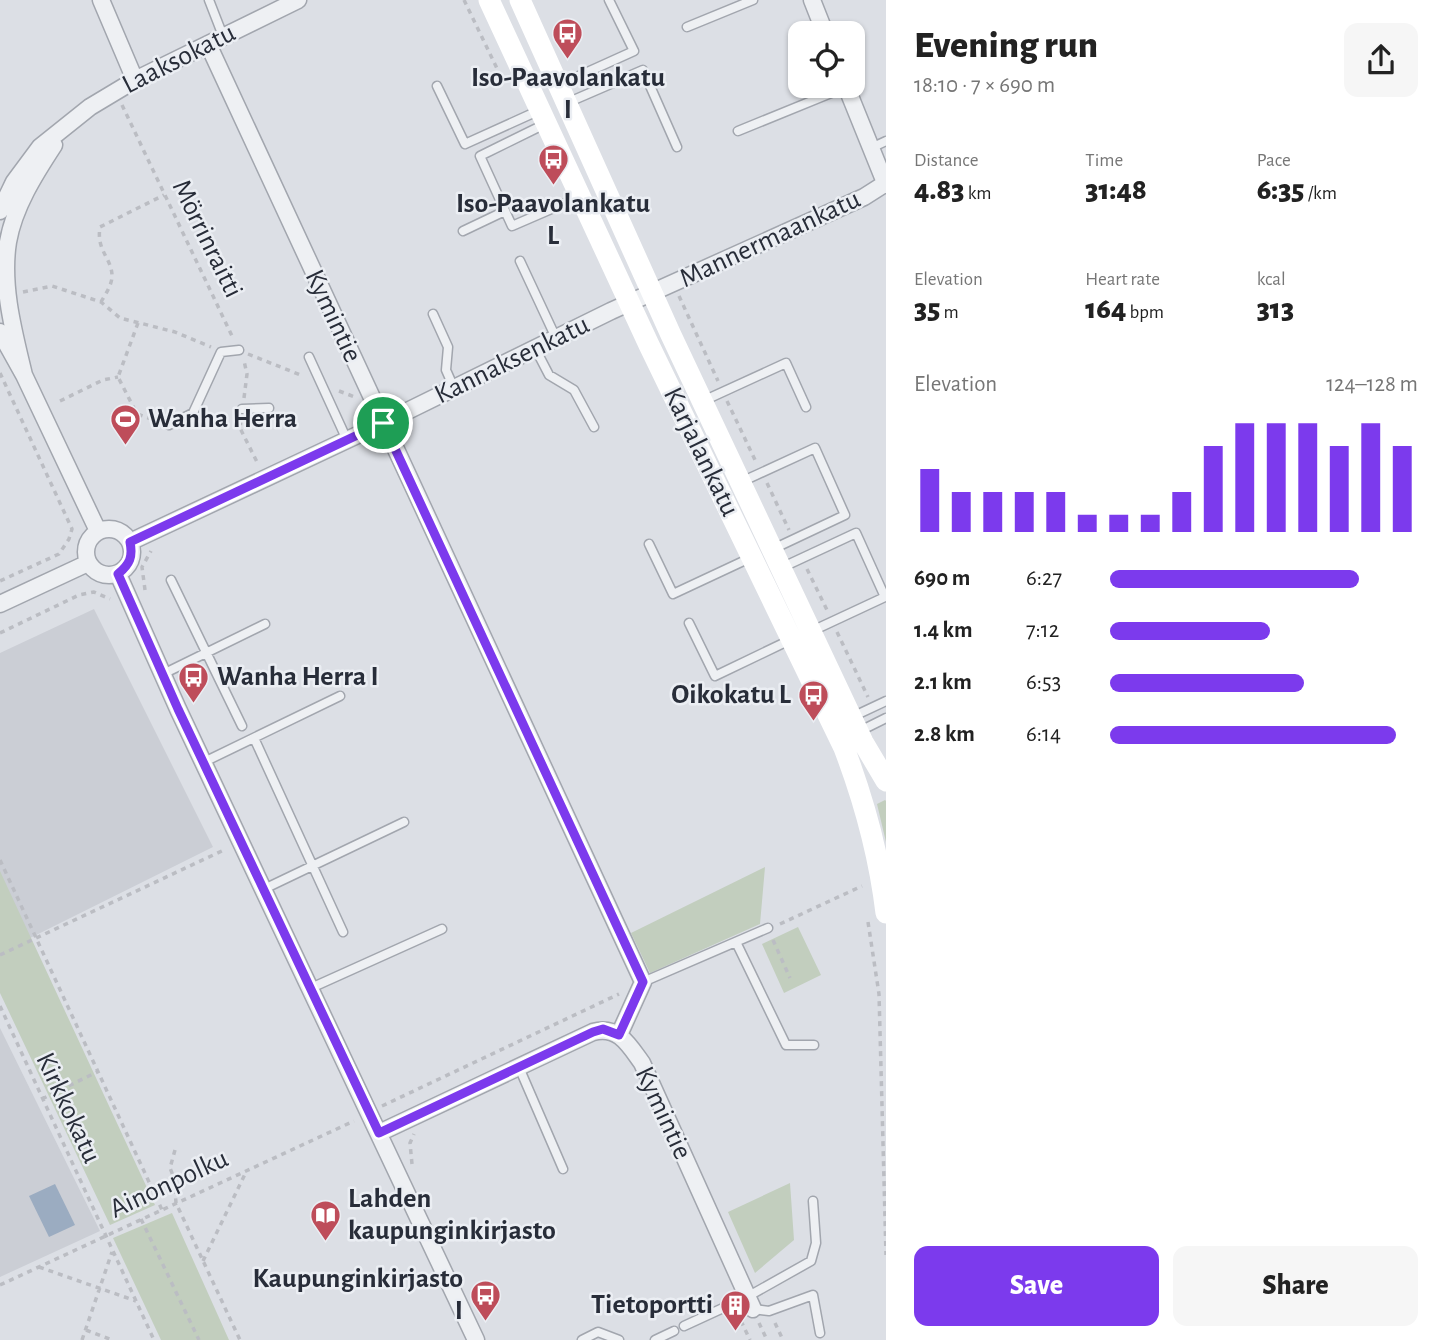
<!DOCTYPE html>
<html lang="en">
<head>
<meta charset="utf-8">
<style>
  :root { --surface:#fff; --page:#f6f6f6; --text:#222; --muted:#767676; --accent:#7c3aed }
  body { margin:0; font-family:"Alegreya Sans",sans-serif; background:var(--page); color:var(--text); height:100vh; display:flex; flex-direction:column; font-size:26px; white-space:nowrap }
  * { box-sizing:border-box; margin:0 }
  p { font-size:23px; color:var(--muted) }
  .icon { flex:none; width:38px; height:38px; fill:none; stroke:currentColor; stroke-width:2; stroke-linecap:round; stroke-linejoin:round }
  .map { position:relative; flex:1; overflow:hidden }
  .sheet { display:flex; flex-direction:column; background:var(--surface); width:560px }
  .sheet>* { flex:none }
  .buttons { position:absolute; left:788px; top:21px; display:grid; gap:14px }
  .buttons a { display:grid; place-items:center; width:77px; height:77px; border-radius:14px; background:var(--surface); box-shadow:0 2px 5px #0004; font-size:35px }
  .pin { position:absolute; display:grid; place-items:center; width:60px; height:60px; color:#fff; margin:-30px; border:4px solid #fff; border-radius:50%; box-shadow:0 2px 7px #0007 }
  .round { display:grid; place-items:center; flex:none; width:74px; height:74px; border-radius:14px; background:var(--page) }
  .summary { display:flex; align-items:center; justify-content:space-between; height:119px; padding:0 28px }
  h1 { font-size:38px; font-weight:800; line-height:52px }
  .metrics { display:grid; grid-template-columns:repeat(3,1fr); gap:10px; height:119px; padding:7px 28px }
  .metrics div { display:grid; align-content:center }
  .metrics b { font-size:30px; font-weight:800 }
  .metrics small { font-size:19px; font-weight:400 }
  .metrics p { font-size:19px }
  .chart { height:196px; padding:14px 28px }
  .chart p { display:flex; justify-content:space-between }
  .chart svg { width:100%; height:126px; margin-top:7px; stroke:var(--accent); stroke-width:6 }
  .cta { display:flex; gap:14px; margin-top:auto; padding:14px 28px }
  .cta a { flex:1; height:80px; border-radius:14px; background:var(--accent); color:#fff; font-size:28px; font-weight:800; line-height:80px; text-align:center }
  .cta a+a { background:var(--page); color:var(--text) }
  ul { padding:0 28px; list-style:none; font-size:23px }
  li { display:grid; grid-template-columns:112px 84px 1fr; align-items:center; height:52px }
  li i { height:18px; border-radius:9px; background:var(--accent) }
  main { display:flex; flex:1; min-height:0 }
  .map>svg:first-child { display:block }
  .built { fill:#cbced5 }
  .green { fill:#c2cebe }
  .water { fill:#9bacc1 }
  .lines { fill:none; stroke-linecap:round; stroke-linejoin:round }
  .service-casing { stroke:#a2a6ae; stroke-width:11 }
  .minor-casing { stroke:#a2a6ae; stroke-width:19 }
  .path { stroke:#bbbdc3; stroke-width:3.5; stroke-dasharray:5 5; stroke-linecap:butt }
  .service { stroke:#eef0f3; stroke-width:8 }
  .minor { stroke:#eef0f3; stroke-width:16 }
  .secondary { stroke:#fff; stroke-width:21 }
  .route-casing { stroke:#fff; stroke-width:14 }
  .route { stroke:#7c3aed; stroke-width:9 }
  .labels { text-anchor:middle; dominant-baseline:central; stroke-width:5; stroke-linejoin:round; paint-order:stroke }
  .street-label { font-size:28px; fill:#282d39; stroke:#ebeef3 }
  .poi-label { font-size:28px; font-weight:bold; fill:#282d39; stroke:#ebeef3; text-anchor:start }
</style>
</head>
<body>
<main>
<div class="map">
<svg width="886" height="1340" viewBox="0 0 886 1340">
  <rect width="100%" height="100%" fill="#dcdfe5"/>
  <path class="built" d="M94,609L213,847L0,953V653Z
    M0,1028L100,1231L0,1277Z"/>
  <path class="green" d="M885,800L886,801V842L877,804Z
    M765,867L760,924L650,973L631,933Z
    M0,871L155,1205L110,1225L0,993Z
    M798,927L821,975L784,993L762,944Z
    M790,1183L794,1240L755,1273L728,1212Z
    M172,1213L229,1340H161L113,1238Z"/>
  <path class="water" d="M55,1184L75,1225L49,1237L29,1196Z"/>
  <g class="lines">
    <defs>
      <path id="service" d="M209,0L223,36
        M687,27L753,0
        M561,84L634,51L609,0
        M437,86L465,144L540,110
        M569,102L643,70L677,147
        M545,124L480,156L512,226L579,197
        M738,131L846,87
        M871,148L886,141
        M463,231L505,211
        M520,261L556,338
        M433,314L448,347L446,370L454,388
        M535,348L549,375L574,390L594,427
        M309,357L347,440
        M703,401L786,363L806,407
        M242,409L269,408
        M169,425L193,413L221,352L239,350
        M741,482L815,448L845,515L773,549
        M649,544L673,594L750,558
        M783,567L856,533L885,597L812,631
        M171,580L242,726
        M689,623L715,676L790,640
        M163,674L265,624
        M852,717L886,701
        M860,731L886,718
        M254,738L343,932
        M204,762L340,696
        M264,889L404,822
        M736,942L786,1045H814
        M643,982L768,928
        M311,988L442,929
        M518,1065L563,1169
        M753,1309L769,1311L813,1295L820,1333
        M684,1326L747,1297L811,1261L816,1243L813,1201
        M582,1340L598,1332L619,1340
        M655,1340L674,1331"/>
      <path id="minor" d="M101,0L135,80
        M812,0L825,33
        M208,44L643,982L619,1035
        M846,86L886,185
        M0,211L14,182L40,147L90,107L135,80L298,0
        M0,332L24,375L98,531
        M24,375C14,333 1,286 8,242C14,207 35,174 54,145
        M86 552a23 23 0 1 1 46 0a23 23 0 1 1-46 0Z
        M130,542L383,423L611,311L864,197L886,183
        M118,574L178,709L476,1340
        M0,604L88,563
        M379,1133L593,1032C618,1025 629,1045 642,1063L753,1309"/>
    </defs>
    <use href="#service" class="service-casing"/>
    <use href="#minor" class="minor-casing"/>
    <path class="path" d="M464,0L504,83
      M122,105L233,338
      M23,292L52,286L101,302L120,318L175,332L211,347
      M679,296L718,381
      M101,302C105,295 112,285 112,276C112,258 96,251 100,227L164,195
      M138,323L118,377L137,414L157,421
      M248,354L303,376
      M0,373L72,529L69,539L59,554L0,581
      M339,391L355,397
      M244,398L247,374L244,361
      M60,401L103,380L118,377
      M727,401L757,464
      M241,420L240,428L258,464
      M767,483L789,530
      M807,569L828,612
      M145,590L142,567L151,551
      M837,632L868,697
      M0,633L79,595L94,592L110,599
      M0,860L162,1210
      M868,922L879,994L886,1255
      M780,924L862,886
      M773,940L790,978
      M0,955L226,849
      M0,1006L154,1340
      M42,1099L97,1072
      M382,1106L619,994
      M175,1150L170,1168L174,1178L176,1203L240,1340
      M412,1164L410,1143L414,1134
      M141,1219L199,1340
      M203,1261L246,1172
      M39,1267L136,1301
      M0,1285L354,1121
      M741,1321L750,1340
      M759,1323L767,1340
      M775,1323L783,1340
      M86,1330L112,1340
      M82,1340L112,1252"/>
    <use href="#service" class="service"/>
    <use href="#minor" class="minor"/>
    <path class="secondary" d="M489,0L649,345L844,748C865,803 879,855 886,913
      M520,0L671,335L863,742L886,781"/>
  </g>
  <g class="lines">
    <defs>
      <path id="route" d="M383,423L643,982L619,1035L603,1029L593,1032L379,1133L178,709L118,574C130,564 133,557 130,542Z"/>
    </defs>
    <use href="#route" class="route-casing"/>
    <use href="#route" class="route"/>
  </g>
  <defs>
    <symbol id="bus-pin" viewBox="-11 -11 22 30"><path d="M0 17L-7.5 6A9.5 9.5 0 1 1 7.5 6Z" fill="#be4d5a" stroke="#ebeef3"/><path d="M-5-6H5V4H4V6H2V4H-2V6H-4V4H-5ZM-3.5-4V0h7V-4ZM-3.5 1.2v1.5H-2V1.2ZM2 1.2v1.5H3.5V1.2Z" fill="#fff"/></symbol>
    <symbol id="stadium-pin" viewBox="-11 -11 22 30"><path d="M0 17L-7.5 6A9.5 9.5 0 1 1 7.5 6Z" fill="#be4d5a" stroke="#ebeef3"/><path d="M0-5a6.5 5 0 1 0 0 10a6.5 5 0 1 0 0-10ZM-3.5-1.8h7v3.6h-7Z" fill="#fff"/></symbol>
    <symbol id="library-pin" viewBox="-11 -11 22 30"><path d="M0 17L-7.5 6A9.5 9.5 0 1 1 7.5 6Z" fill="#be4d5a" stroke="#ebeef3"/><path d="M-6-4Q-3-5.5-.7-3.5V5Q-3 3-6 4ZM6-4Q3-5.5 .7-3.5V5Q3 3 6 4Z" fill="#fff"/></symbol>
    <symbol id="building-pin" viewBox="-11 -11 22 30"><path d="M0 17L-7.5 6A9.5 9.5 0 1 1 7.5 6Z" fill="#be4d5a" stroke="#ebeef3"/><path d="M-4-6H4V6H1V3H-1V6H-4ZM-2.5-4.3h1.7v1.8h-1.7ZM.8-4.3h1.7v1.8H.8ZM-2.5-1h1.7V.8h-1.7ZM.8-1h1.7V.8H.8Z" fill="#fff"/></symbol>
  </defs>
  <g fill-rule="evenodd">
    <use href="#bus-pin" x="550" y="16" width="35" height="47"/>
    <use href="#bus-pin" x="536" y="142" width="35" height="47"/>
    <use href="#stadium-pin" x="108" y="402" width="35" height="47"/>
    <use href="#bus-pin" x="176" y="660" width="35" height="47"/>
    <use href="#bus-pin" x="796" y="678" width="35" height="47"/>
    <use href="#library-pin" x="308" y="1198" width="35" height="47"/>
    <use href="#bus-pin" x="468" y="1278" width="35" height="47"/>
    <use href="#building-pin" x="718" y="1288" width="35" height="47"/>
  </g>
  <g class="labels">
    <g class="street-label">
      <text transform="translate(179 59) rotate(-27)">Laaksokatu</text>
      <text transform="translate(207 239) rotate(64)">Mörrinraitti</text>
      <text transform="translate(770 239) rotate(-25)">Mannermaankatu</text>
      <text transform="translate(333 316) rotate(65)">Kymintie</text>
      <text transform="translate(512 360) rotate(-26)">Kannaksenkatu</text>
      <text transform="translate(701 452) rotate(64)">Karjalankatu</text>
      <text transform="translate(68 1108) rotate(65)">Kirkkokatu</text>
      <text transform="translate(663 1113) rotate(65)">Kymintie</text>
      <text transform="translate(169 1184) rotate(-25)">Ainonpolku</text>
    </g>
    <g class="poi-label">
      <text x="568" y="78" text-anchor="middle">Iso-Paavolankatu<tspan x="568" dy="32">I</tspan></text>
      <text x="553" y="204" text-anchor="middle">Iso-Paavolankatu<tspan x="553" dy="32">L</tspan></text>
      <text x="148" y="419">Wanha Herra</text>
      <text x="217" y="677">Wanha Herra I</text>
      <text x="791" y="695" text-anchor="end">Oikokatu L</text>
      <text x="348" y="1199">Lahden<tspan x="348" dy="32">kaupunginkirjasto</tspan></text>
      <text x="463" y="1279" text-anchor="end">Kaupunginkirjasto<tspan x="463" dy="32">I</tspan></text>
      <text x="713" y="1305" text-anchor="end">Tietoportti</text>
    </g>
  </g>
</svg>
<div class="buttons">
<a><svg class="icon" aria-label="locate" viewBox="0 0 24 24"><circle cx="12" cy="12" r="6"/><path d="M12 2v4M12 18v4M2 12h4M18 12h4"/></svg></a>
</div>
<div class="pin" style="left:383px;top:423px;background:#1e9e55"><svg class="icon" aria-label="arrive" viewBox="0 0 24 24"><path d="M6 21V4h12l-3 4 3 4H6"/></svg></div>
</div>
<section class="sheet">
<div class="summary"><div><h1>Evening run</h1><p>18:10 · 7 × 690 m</p></div><a class="round"><svg class="icon" aria-label="share" viewBox="0 0 24 24"><path d="M12 15V3M7 8l5-5 5 5M5 13v7h14v-7"/></svg></a></div>
<div class="metrics">
<div><p>Distance</p><b>4.83<small> km</small></b></div>
<div><p>Time</p><b>31:48</b></div>
<div><p>Pace</p><b>6:35<small> /km</small></b></div>
</div>
<div class="metrics">
<div><p>Elevation</p><b>35<small> m</small></b></div>
<div><p>Heart rate</p><b>164<small> bpm</small></b></div>
<div><p>kcal</p><b>313</b></div>
</div>
<div class="chart"><p><span>Elevation</span>124–128 m</p>
<svg viewBox="0 0 160 44" preserveAspectRatio="none"><path d="M5 44V22M15 44V30M25 44V30M35 44V30M45 44V30M55 44V38M65 44V38M75 44V38M85 44V30M95 44V14M105 44V6M115 44V6M125 44V6M135 44V14M145 44V6M155 44V14"/></svg>
</div>
<ul>
<li><b>690 m</b>6:27<i style="width:81%"></i></li>
<li><b>1.4 km</b>7:12<i style="width:52%"></i></li>
<li><b>2.1 km</b>6:53<i style="width:63%"></i></li>
<li><b>2.8 km</b>6:14<i style="width:93%"></i></li>
</ul>
<div class="cta"><a>Save</a><a>Share</a></div>
</section>
</main>
</body>
</html>
